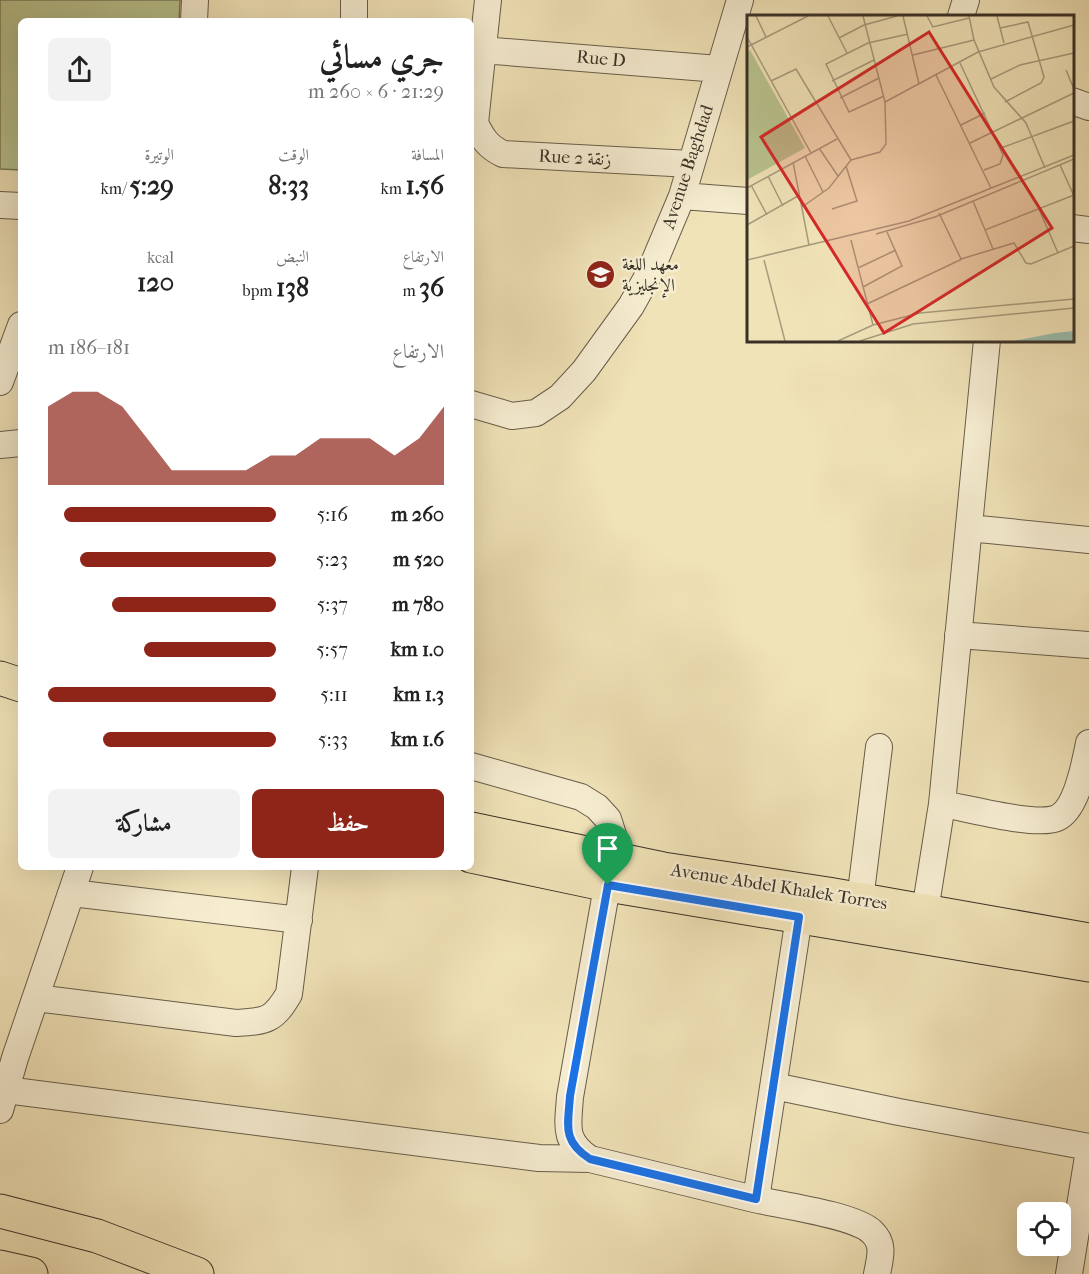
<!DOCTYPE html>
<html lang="ar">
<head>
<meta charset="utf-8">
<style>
  :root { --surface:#fff; --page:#f2f2f2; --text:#222; --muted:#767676; --accent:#8f2418 }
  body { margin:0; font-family:"IM FELL French Canon",Amiri,serif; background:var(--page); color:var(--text); direction:rtl; height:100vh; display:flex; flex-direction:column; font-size:22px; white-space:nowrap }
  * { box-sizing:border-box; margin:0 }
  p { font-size:20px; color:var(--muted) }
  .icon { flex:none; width:33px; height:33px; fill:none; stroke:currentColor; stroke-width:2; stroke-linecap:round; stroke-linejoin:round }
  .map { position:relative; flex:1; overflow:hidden; direction:ltr }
  .details { position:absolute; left:18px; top:18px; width:456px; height:852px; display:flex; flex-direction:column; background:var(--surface); border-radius:9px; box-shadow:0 6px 24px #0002; direction:rtl }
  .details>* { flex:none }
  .tools { position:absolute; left:1017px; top:1202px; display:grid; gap:12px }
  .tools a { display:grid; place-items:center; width:54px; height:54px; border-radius:9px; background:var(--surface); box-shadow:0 6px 24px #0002; font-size:30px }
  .pin { position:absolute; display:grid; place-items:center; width:51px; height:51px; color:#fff; margin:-62px -26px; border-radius:50% 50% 50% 0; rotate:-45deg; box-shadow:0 0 6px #0007 }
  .pin .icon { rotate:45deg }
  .round { display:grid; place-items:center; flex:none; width:63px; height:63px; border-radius:9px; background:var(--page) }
  .overview { display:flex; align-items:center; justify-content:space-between; height:102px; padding:0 30px }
  h1 { font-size:33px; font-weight:700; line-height:45px }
  .stats { display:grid; grid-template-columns:repeat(3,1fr); gap:9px; height:102px; padding:6px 30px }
  .stats div { display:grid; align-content:center }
  .stats b { font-size:26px; font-weight:700 }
  .stats small { font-size:16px; font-weight:400 }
  .stats p { font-size:16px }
  .chart { height:168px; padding:12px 30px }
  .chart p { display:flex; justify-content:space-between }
  .chart svg { width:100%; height:108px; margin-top:6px; fill:var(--accent); opacity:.7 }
  .button { display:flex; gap:12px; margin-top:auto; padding:12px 30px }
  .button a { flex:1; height:69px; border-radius:9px; background:var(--accent); color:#fff; font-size:24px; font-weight:700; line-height:69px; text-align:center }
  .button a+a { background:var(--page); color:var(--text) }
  ul { padding:0 30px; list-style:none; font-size:20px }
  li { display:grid; grid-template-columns:96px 72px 1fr; align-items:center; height:45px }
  li i { height:15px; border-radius:8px; background:var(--accent) }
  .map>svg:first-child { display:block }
  .green { fill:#b9c48f; stroke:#797a5b; stroke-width:1.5 }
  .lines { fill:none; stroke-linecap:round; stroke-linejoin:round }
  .minor-casing { stroke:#675e4b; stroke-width:28 }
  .major-casing { stroke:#393127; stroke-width:35 }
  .highway-casing { stroke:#393127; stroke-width:35 }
  .minor { stroke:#f6edd1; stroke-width:26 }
  .major { stroke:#f1e3b8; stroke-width:33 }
  .highway { stroke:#f1e3b8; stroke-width:33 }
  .route-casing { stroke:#fff; stroke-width:12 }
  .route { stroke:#1a73e8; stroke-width:8 }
  .labels { text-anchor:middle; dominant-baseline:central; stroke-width:5; stroke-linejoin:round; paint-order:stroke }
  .street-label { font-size:18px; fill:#393127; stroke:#f6edd1 }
  .poi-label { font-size:18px; fill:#393127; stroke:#f6edd1; text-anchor:start }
  .inset-road { fill:none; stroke:#a79c7e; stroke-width:1.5 }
  .view { fill:#d62828; fill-opacity:0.15; stroke:#d62828; stroke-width:3 }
  .inset-edge { fill:none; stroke:#393127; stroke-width:3 }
</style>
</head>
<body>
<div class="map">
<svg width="1089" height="1274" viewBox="0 0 1089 1274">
  <rect width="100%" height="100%" fill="#f1e3b8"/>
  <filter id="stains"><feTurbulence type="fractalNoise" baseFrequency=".00333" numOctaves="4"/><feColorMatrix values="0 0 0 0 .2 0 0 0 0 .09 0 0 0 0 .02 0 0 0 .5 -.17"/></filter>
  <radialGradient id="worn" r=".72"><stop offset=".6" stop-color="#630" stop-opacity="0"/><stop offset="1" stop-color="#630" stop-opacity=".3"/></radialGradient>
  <path class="green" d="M0,0H180L179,21H21V170L0,169Z"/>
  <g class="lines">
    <defs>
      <path id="minor" d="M488,0L475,123C482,138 488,147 503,154L691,164
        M961,16L966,0
        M194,21L195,0
        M354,21V0
        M482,50L719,69
        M1072,101L1089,107
        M682,196L748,201
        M0,205L21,206
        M1072,228L1089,230
        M0,382L21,325
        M471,404L512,416L536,413L560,397L584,371L631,306L650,272L682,196L740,0
        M0,445L21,443
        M969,528L1089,540
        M958,635L1089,645
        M471,766L581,797L597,807L608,819L615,841L570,1097C568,1126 563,1141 590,1159C645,1172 699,1186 754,1199C780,1205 855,1215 872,1232C885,1244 880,1258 877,1274
        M942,804C968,808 1035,827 1057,818C1077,809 1085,763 1089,743
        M72,893L299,920
        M860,900L879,747
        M925,911L942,804L987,340
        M36,998L236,1023C267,1021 273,1021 289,994L305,867
        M774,1086L899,1112L1089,1147
        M6,1090L539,1158L590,1159
        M0,1110L15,1058L80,867
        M756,1199L799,917
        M1069,1274L1089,1150"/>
      <path id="major" d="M0,678L21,685
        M471,829L663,869L828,894L1089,940
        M471,856L608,885L1089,965"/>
      <path id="highway" d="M0,1211L97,1236L197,1274
        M0,1267L31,1274"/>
    </defs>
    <use href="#minor" class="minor-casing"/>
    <use href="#major" class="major-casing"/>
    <use href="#highway" class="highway-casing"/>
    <use href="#minor" class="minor"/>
    <use href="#major" class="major"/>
    <use href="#highway" class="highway"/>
  </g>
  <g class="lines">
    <defs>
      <path id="route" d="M608,885L799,917L756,1199L590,1159C562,1141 568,1126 570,1096Z"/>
    </defs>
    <use href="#route" class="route-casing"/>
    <use href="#route" class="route"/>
  </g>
  <defs>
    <symbol id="school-disc" viewBox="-11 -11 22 22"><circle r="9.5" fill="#8f2418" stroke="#f6edd1"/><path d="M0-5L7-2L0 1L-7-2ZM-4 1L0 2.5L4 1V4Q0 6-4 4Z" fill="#fff"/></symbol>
  </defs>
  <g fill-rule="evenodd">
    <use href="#school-disc" x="584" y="258" width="33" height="33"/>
  </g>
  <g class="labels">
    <g class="street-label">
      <text transform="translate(601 59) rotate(5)">Rue D</text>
      <text transform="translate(575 158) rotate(3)">Rue 2 زنقة</text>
      <text transform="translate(688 167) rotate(-72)">Avenue Baghdad</text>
      <text transform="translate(779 887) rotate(9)">Avenue Abdel Khalek Torres</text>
    </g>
    <g class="poi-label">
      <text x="622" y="264">معهد اللغة<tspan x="622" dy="21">الإنجليزية</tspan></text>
    </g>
  </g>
  <g transform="translate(747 15)">
    <rect width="327" height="327" fill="#f1e3b8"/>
    <path d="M3,35L58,133L0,165V37Z" fill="#b9c48f"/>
    <path d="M327,316V326H266L308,318Z" fill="#9bbeae"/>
    <path class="inset-road" d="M9,1L19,22M81,1L100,38M156,1L172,69M180,1L186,12L222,3M222,1L227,25L247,72L279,108L298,153M250,1L257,28M253,13L281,7L297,62L294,68L258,87M0,22L64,138M92,23L117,10L150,1M0,32L61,1M166,40L227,25M213,48L256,140L253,149L237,155M319,55L327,74M189,60L244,173M244,64L273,50L327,38M24,66L49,54L104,145M85,66L127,45M137,81L102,97L79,49L121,28L161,19M93,83L132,63M138,87L231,37L327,10M214,110L238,98M223,128L327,78M72,133L91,161M254,133L327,106M58,141L76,177M46,147L62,230M313,150L327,181M21,161L36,191M4,170L20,200M0,173L90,124M226,186L246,234M55,192L82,173L104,145L133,137L139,129L138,87L116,1M85,194L110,186L99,151M292,194L311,238M192,198L214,244L267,228L279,248L284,249L327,231M0,210L51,181M238,215L327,180M129,219L188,202L327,144M104,225L126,310M0,245L162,206L327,140M17,245L38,326M111,253L149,235M116,272L155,251L140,217M120,289L215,244M91,326L126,310L173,298L327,284M113,326L166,309L327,293"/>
    <path class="view" d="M182,17L305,213L137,318L14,122Z"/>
    <rect width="327" height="327" class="inset-edge"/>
  </g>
  <rect width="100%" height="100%" filter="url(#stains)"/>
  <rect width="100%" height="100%" fill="url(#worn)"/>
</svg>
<div class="tools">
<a><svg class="icon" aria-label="locate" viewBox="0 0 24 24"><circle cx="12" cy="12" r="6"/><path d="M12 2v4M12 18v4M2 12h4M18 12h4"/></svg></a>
</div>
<div class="pin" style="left:608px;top:885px;background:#1e9e55"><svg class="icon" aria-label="arrive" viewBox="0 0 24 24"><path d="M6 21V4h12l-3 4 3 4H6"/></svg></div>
<section class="details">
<div class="overview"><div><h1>جري مسائي</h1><p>21:29 · 6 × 260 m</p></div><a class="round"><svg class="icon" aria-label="share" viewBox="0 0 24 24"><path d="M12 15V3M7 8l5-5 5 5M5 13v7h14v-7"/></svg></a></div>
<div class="stats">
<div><p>المسافة</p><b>1.56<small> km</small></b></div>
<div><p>الوقت</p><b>8:33</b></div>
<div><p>الوتيرة</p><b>5:29<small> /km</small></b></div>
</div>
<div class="stats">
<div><p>الارتفاع</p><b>36<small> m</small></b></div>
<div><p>النبض</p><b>138<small> bpm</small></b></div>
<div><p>kcal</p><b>120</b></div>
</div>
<div class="chart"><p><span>الارتفاع</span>181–186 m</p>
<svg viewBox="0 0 160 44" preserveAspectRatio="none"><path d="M0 44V12L10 6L20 6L30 12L40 25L50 38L60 38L70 38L80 38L90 32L100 32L110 25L120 25L130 25L140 32L150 25L160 12V44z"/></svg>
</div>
<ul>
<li><b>260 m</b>5:16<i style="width:93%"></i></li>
<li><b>520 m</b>5:23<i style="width:86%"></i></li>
<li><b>780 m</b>5:37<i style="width:72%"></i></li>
<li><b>1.0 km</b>5:57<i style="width:58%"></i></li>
<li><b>1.3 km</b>5:11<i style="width:100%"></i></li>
<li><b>1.6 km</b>5:33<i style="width:76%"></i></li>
</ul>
<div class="button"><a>حفظ</a><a>مشاركة</a></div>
</section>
</div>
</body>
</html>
